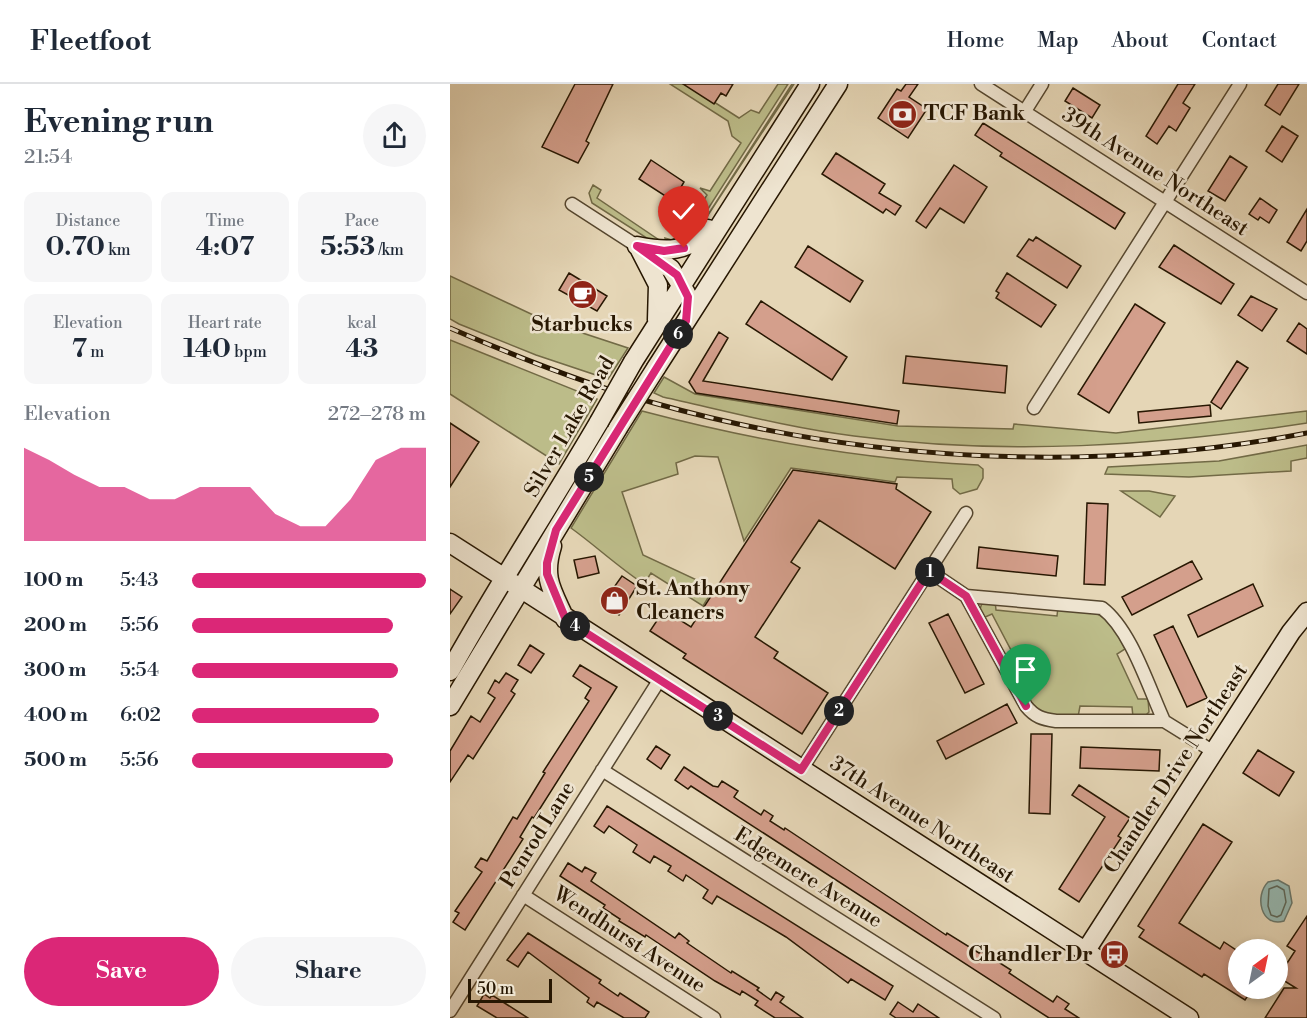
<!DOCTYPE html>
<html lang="en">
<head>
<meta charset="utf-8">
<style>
  :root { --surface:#fff; --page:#f6f6f7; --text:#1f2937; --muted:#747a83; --line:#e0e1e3; --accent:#db2777 }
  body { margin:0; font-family:"Libre Bodoni",serif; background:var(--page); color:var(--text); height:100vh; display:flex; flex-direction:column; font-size:22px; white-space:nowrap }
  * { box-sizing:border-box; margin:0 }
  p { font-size:20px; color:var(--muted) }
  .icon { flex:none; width:33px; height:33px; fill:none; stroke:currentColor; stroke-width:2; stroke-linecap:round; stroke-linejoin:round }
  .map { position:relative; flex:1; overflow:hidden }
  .drawer { display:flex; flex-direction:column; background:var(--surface); width:450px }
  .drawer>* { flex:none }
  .needle { width:39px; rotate:33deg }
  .controls { position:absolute; left:778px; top:855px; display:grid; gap:12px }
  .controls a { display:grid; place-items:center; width:60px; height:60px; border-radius:50%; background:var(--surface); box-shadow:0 3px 9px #0003; font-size:30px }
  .scale { position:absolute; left:18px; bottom:15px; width:84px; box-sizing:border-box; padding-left:6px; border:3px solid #271702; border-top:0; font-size:16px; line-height:21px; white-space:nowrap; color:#271702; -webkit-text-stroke:4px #eee4d0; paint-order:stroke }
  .pin { position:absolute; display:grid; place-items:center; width:51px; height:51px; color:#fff; margin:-62px -26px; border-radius:50% 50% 50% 0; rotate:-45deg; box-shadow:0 0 6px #0007 }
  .pin .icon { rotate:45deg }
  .km { position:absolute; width:30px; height:30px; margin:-15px; border-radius:50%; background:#222; color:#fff; font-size:16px; line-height:30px; text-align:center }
  .round { display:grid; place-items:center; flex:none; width:63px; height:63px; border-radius:32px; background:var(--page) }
  .overview { display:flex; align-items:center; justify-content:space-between; height:102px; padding:0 24px }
  h1 { font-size:33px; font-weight:700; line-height:45px }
  .metrics { display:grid; grid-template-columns:repeat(3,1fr); gap:9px; height:102px; padding:6px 24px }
  .metrics div { display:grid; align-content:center; border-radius:12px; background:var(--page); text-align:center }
  .metrics b { font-size:26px; font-weight:700 }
  .metrics small { font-size:16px; font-weight:400 }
  .metrics p { font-size:16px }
  .chart { height:168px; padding:12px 24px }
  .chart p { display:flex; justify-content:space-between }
  .chart svg { width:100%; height:108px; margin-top:6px; fill:var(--accent); opacity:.7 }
  .primary-button { display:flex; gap:12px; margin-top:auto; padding:12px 24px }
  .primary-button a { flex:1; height:69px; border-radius:36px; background:var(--accent); color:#fff; font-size:24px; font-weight:700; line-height:69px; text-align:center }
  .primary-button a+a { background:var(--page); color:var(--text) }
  ul { padding:0 24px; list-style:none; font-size:20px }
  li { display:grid; grid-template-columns:96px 72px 1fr; align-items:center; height:45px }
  li i { height:15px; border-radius:8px; background:var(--accent) }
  header { display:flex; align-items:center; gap:36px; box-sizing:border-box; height:84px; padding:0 30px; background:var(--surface); border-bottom:2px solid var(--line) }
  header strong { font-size:28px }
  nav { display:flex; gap:33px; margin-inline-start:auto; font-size:21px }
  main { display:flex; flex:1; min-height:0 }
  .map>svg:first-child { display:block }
  .green { fill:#bcbc89; stroke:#726a46; stroke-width:1.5 }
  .water { fill:#96b9b2; stroke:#6a786c; stroke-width:1.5 }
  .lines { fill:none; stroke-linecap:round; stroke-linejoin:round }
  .shore { stroke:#5e685a; stroke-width:1.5 }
  .building { fill:#d49f8c; stroke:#271702; stroke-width:1.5 }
  .street-casing { stroke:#56472f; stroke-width:15 }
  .secondary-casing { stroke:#271702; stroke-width:21 }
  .street { stroke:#eee4d0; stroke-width:12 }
  .secondary { stroke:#eee4d0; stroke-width:18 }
  .rail-casing { stroke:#271702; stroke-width:5 }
  .rail { stroke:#eee4d0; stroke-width:3; stroke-dasharray:9; stroke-linecap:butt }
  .secondary-bridge-casing { stroke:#271702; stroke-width:21; stroke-linecap:butt }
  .secondary-bridge { stroke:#eee4d0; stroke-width:18 }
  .route-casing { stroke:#fff; stroke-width:12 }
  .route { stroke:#db2777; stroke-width:8 }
  .labels { text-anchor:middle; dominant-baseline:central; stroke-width:5; stroke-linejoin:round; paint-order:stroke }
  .poi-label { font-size:21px; font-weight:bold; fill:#271702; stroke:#eee4d0; text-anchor:start }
  .street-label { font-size:21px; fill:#271702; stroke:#eee4d0 }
</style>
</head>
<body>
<header>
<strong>Fleetfoot</strong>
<nav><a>Home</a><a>Map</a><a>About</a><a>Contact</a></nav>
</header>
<main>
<section class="drawer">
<div class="overview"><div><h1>Evening run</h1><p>21:54</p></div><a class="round"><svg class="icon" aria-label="share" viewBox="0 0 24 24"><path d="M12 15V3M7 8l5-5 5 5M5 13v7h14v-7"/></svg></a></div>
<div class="metrics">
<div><p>Distance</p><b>0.70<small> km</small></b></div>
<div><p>Time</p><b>4:07</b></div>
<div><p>Pace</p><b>5:53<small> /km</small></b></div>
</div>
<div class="metrics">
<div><p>Elevation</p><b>7<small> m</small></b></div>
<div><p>Heart rate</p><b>140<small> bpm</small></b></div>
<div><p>kcal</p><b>43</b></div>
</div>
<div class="chart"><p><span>Elevation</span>272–278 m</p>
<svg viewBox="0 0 160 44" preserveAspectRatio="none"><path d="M0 44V6L10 11L20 17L30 22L40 22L50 27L60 27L70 22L80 22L90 22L100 33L110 38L120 38L130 27L140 11L150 6L160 6V44z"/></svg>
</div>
<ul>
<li><b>100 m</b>5:43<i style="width:100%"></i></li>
<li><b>200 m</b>5:56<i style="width:86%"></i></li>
<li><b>300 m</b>5:54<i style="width:88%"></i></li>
<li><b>400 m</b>6:02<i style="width:80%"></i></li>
<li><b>500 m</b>5:56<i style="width:86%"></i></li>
</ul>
<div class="primary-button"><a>Save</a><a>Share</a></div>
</section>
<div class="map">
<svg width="857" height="934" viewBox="0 0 857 934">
  <rect width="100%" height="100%" fill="#e5d6b6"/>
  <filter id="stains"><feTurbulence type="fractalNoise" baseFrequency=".00333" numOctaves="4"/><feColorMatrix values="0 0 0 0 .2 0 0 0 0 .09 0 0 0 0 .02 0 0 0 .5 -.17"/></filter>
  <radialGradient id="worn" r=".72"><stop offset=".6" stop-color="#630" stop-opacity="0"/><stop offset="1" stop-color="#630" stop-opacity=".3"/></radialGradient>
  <path class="green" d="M220,0H236L289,34L301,26L309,29L328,0H338L240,153L216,158L215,154L222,156L232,150L257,111L250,104L260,107L291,59L282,52L278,37Z
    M342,0H344L243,154Z
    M143,101L151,106L147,114L215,160H206L142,119L139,109Z
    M0,192L96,237L178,264L158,295L86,271L9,240L0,235Z
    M0,256L147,315L109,380L0,310Z
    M214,293L245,310L448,342L563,345L564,340L666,349L857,327V339C707,362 556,372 404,352C340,344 276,327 213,313L204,309Z
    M192,327C302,356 414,376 528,381L533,385V394L527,405L510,410L503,404L502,395L447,393L445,398L341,384L294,457L268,373L245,372L226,379L228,390L172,408L193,471L264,504L253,522L201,489L194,500C168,483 146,462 121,444Z
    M857,361V374L841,377V387L739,393L655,390L658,383L769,377Z
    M671,407H699L725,412L710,433Z
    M545,517L546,526L607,532L608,523C649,529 656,525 675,565L667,570L688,615H698L699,628L695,632L683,633L682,623L630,622L628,633C584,631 585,627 564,590L571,585L542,530L533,534L530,525L532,519Z"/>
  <path class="water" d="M828,796L839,802L842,819L834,837C811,844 804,812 818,798Z"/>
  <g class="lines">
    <path class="shore" d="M827,802L834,806L836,818L831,831L827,833L821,831L818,822L819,805Z"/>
  </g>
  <path class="building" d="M125,0H163L136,57L139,59L128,79L92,63Z
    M233,0H283L276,12L271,9L264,20Z
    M456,0H468L459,13L477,25L458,54L428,34L447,5L451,7Z
    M728,0H745L733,19L740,24L726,47L719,42L707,60L696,52Z
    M828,0H849L830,31L815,21Z
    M623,4L650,21L642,34L615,17Z
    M533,39L675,129L665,145L550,72L552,69L525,51Z
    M832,42L848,52L832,78L816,67Z
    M386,69L435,100L429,109L451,122L445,131L436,125L433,129L372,90Z
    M780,72L797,83L775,117L758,107Z
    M201,76L234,98L223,117L189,95Z
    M504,81L537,103L514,139L490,124L476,144L466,137Z
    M810,114L827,126L819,139L810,133L808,136L799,130Z
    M857,125V157L851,167L837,158Z
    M586,153L631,182L617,204L567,172L579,155L583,157Z
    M724,161L784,200L771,220L709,183Z
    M358,162L413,197L400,218L345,183Z
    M119,189L157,212L147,227L109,206Z
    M557,189L606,221L591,243L546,214L549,209L546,207Z
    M801,212L827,225L812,247L788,231Z
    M311,217L397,273L382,296L296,240Z
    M685,220L715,239L659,329L628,310Z
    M849,239L857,245V270L837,257Z
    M269,248L278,254L253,297L449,327L447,340L246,309L239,298Z
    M456,272L557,282L555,309L453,299Z
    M787,277L798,284L771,325L761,318Z
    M760,321L761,332L689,339L688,328Z
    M0,339L29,358L0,403Z
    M343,386L447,400L446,405L481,428L445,485L369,436L341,478L350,484L305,553L328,568L324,574L378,609L352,650L233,574L236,570L200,547L214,526L241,543Z
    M637,419L658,420L655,501L634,500Z
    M529,463L608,472L606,492L527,484Z
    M145,472L149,489L128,494L124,476Z
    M742,477L752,495L682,531L672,513Z
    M172,492L187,502L169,531L152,520Z
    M803,500L813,522L748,553L738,531Z
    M0,505L12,513L0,530Z
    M498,530L534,600L515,609L479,539Z
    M723,542L757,614L737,623L704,551Z
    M80,561L94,570L81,589L68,581Z
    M130,581L167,603L84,734L82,733L70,753L73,755L15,846L3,838L9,829L5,827L32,788L25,783L31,774L37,777L63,733L67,735L95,689L93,688L139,617L135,614L141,604L123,592Z
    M56,589L68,596L61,607L65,610L23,675L18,671L0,698V667L21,632L30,638L45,614L38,609L45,596L49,599Z
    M557,620L567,639L496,675L487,657Z
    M581,650H602L600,730L579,729Z
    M206,662L220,671L211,685L197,675Z
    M631,663L710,666L709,687L630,684Z
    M808,666L844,688L829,712L793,689Z
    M234,683L263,702L268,703L272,697L288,707L284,713L291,718L311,731L314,726L323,732L320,737L334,746L335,744L496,851L497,849L529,869L531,867L561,886L559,889L603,918L607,912L619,920L615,925L629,934H599L241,702L238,705L225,696Z
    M629,701L680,734L668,752L671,754L629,818L609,805L655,733L622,711Z
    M157,722L443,902L435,916L401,895L398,899L336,853L267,812L262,820L253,814L258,806L236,791L233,797L218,787L221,782L204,772L200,779L183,768L187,761L159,742L154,749L144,742Z
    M753,740L782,758L729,839L770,865L774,858L789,868V904H803L795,916L754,890L752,893L689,853L694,846L688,842Z
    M118,779L132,788L135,783L146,789L141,797L225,854L229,849L239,857L237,859L281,889L282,887L309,904L307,906L321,916L326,908L334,913L330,918L353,934H325L305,921L308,917L292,907L290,911L265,897L196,851L195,853L169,837L170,835L153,824L155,821L110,792Z
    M857,832V934H815L834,904H846L828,893L845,867L837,862Z
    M78,849L151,896L149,899L168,912L170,909L199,928L195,934H174L147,918L144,923L137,918L139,914L78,868L68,883L57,876Z
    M34,910L40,914L42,911L78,934H47L27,922Z
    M448,918L463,928L468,920L489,934H446L440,930Z"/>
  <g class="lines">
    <defs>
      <path id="street" d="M531,0L857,209
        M575,27L592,0
        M122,120L187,162
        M584,324L790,0
        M479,487L516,512L652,524C681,546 698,602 714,637
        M516,512L576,622C585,633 592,635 606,637H714L764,668
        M152,686L544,934
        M351,686L516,429
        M73,811L264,934
        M0,927L210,595"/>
      <path id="secondary" d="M187,162C217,168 237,169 258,145
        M190,166L208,201L207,236
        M195,167L221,185L236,209
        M183,278L360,0
        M206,284L388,0
        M0,459L739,934
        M102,462C92,494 102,506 115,535
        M0,587C47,502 100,422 149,338
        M0,622L168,344
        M635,868L841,548L857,528"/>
    </defs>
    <use href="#street" class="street-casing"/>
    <use href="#secondary" class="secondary-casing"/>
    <use href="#street" class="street"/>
    <use href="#secondary" class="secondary"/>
    <defs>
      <path id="rail" d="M0,244C67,273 135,300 204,319C413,378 644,390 857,349"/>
    </defs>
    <use href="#rail" class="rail-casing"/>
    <use href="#rail" class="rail"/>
    <defs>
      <path id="secondary-bridge" d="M149,338L183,278
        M168,344L206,284"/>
    </defs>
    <use href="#secondary-bridge" class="secondary-bridge-casing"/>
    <use href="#secondary-bridge" class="secondary-bridge"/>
  </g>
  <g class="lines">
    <defs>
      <path id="route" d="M234,164L214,167L187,162L227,191L238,213L236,237L106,446L97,479V490L116,536L351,686L479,487L516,512L576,622"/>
    </defs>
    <use href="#route" class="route-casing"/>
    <use href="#route" class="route"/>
  </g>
  <defs>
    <symbol id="bank-disc" viewBox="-11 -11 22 22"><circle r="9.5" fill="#8f2418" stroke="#eee4d0"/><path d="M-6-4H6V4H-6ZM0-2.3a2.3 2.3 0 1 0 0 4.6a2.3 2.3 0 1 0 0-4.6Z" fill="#fff"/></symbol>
    <symbol id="cafe-disc" viewBox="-11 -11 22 22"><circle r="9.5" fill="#8f2418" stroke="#eee4d0"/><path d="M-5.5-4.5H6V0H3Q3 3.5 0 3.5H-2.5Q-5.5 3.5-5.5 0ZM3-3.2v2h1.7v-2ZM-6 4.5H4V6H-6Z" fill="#fff"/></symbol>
    <symbol id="shop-disc" viewBox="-11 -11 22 22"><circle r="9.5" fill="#8f2418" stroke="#eee4d0"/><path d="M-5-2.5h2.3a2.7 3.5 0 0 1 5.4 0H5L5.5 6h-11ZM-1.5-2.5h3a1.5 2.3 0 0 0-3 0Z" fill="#fff"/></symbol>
    <symbol id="bus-disc" viewBox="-11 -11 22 22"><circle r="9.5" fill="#8f2418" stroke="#eee4d0"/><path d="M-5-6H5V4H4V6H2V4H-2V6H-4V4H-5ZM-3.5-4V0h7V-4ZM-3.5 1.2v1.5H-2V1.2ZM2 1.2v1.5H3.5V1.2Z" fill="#fff"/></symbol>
  </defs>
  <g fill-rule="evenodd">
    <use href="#bank-disc" x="436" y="14" width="33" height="33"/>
    <use href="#cafe-disc" x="116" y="194" width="33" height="33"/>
    <use href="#shop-disc" x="148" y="500" width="33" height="33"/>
    <use href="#bus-disc" x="648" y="854" width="33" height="33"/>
  </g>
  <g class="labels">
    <g class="poi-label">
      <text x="474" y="30">TCF Bank</text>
      <text x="132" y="241" text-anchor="middle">Starbucks</text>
      <text x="186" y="505">St. Anthony<tspan x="186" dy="24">Cleaners</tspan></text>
      <text x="643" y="871" text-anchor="end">Chandler Dr</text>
    </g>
    <g class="street-label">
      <text transform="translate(705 88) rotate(33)">39th Avenue Northeast</text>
      <text transform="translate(120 343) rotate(-60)">Silver Lake Road</text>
      <text transform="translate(726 685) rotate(-57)">Chandler Drive Northeast</text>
      <text transform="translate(472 736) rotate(33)">37th Avenue Northeast</text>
      <text transform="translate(88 751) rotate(-58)">Penrod Lane</text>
      <text transform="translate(358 794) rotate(32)">Edgemere Avenue</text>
      <text transform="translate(179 856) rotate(33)">Wendhurst Avenue</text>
    </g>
  </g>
  <rect width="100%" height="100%" filter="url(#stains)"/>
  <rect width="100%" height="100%" fill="url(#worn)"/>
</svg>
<div class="controls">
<a><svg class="needle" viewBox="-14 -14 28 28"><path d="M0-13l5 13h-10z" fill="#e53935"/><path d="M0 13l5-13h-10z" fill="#747a83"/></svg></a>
</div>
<div class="scale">50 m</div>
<div class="pin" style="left:576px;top:622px;background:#1e9e55"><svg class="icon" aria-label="arrive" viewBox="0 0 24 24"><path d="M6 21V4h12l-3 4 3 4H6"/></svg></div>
<div class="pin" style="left:234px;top:164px;background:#d93025"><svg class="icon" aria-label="check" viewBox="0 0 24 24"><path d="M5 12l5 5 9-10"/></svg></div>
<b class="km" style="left:480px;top:488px">1</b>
<b class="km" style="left:389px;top:627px">2</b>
<b class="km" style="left:268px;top:632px">3</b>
<b class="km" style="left:125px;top:542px">4</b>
<b class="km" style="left:139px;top:393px">5</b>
<b class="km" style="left:228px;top:250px">6</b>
</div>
</main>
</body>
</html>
